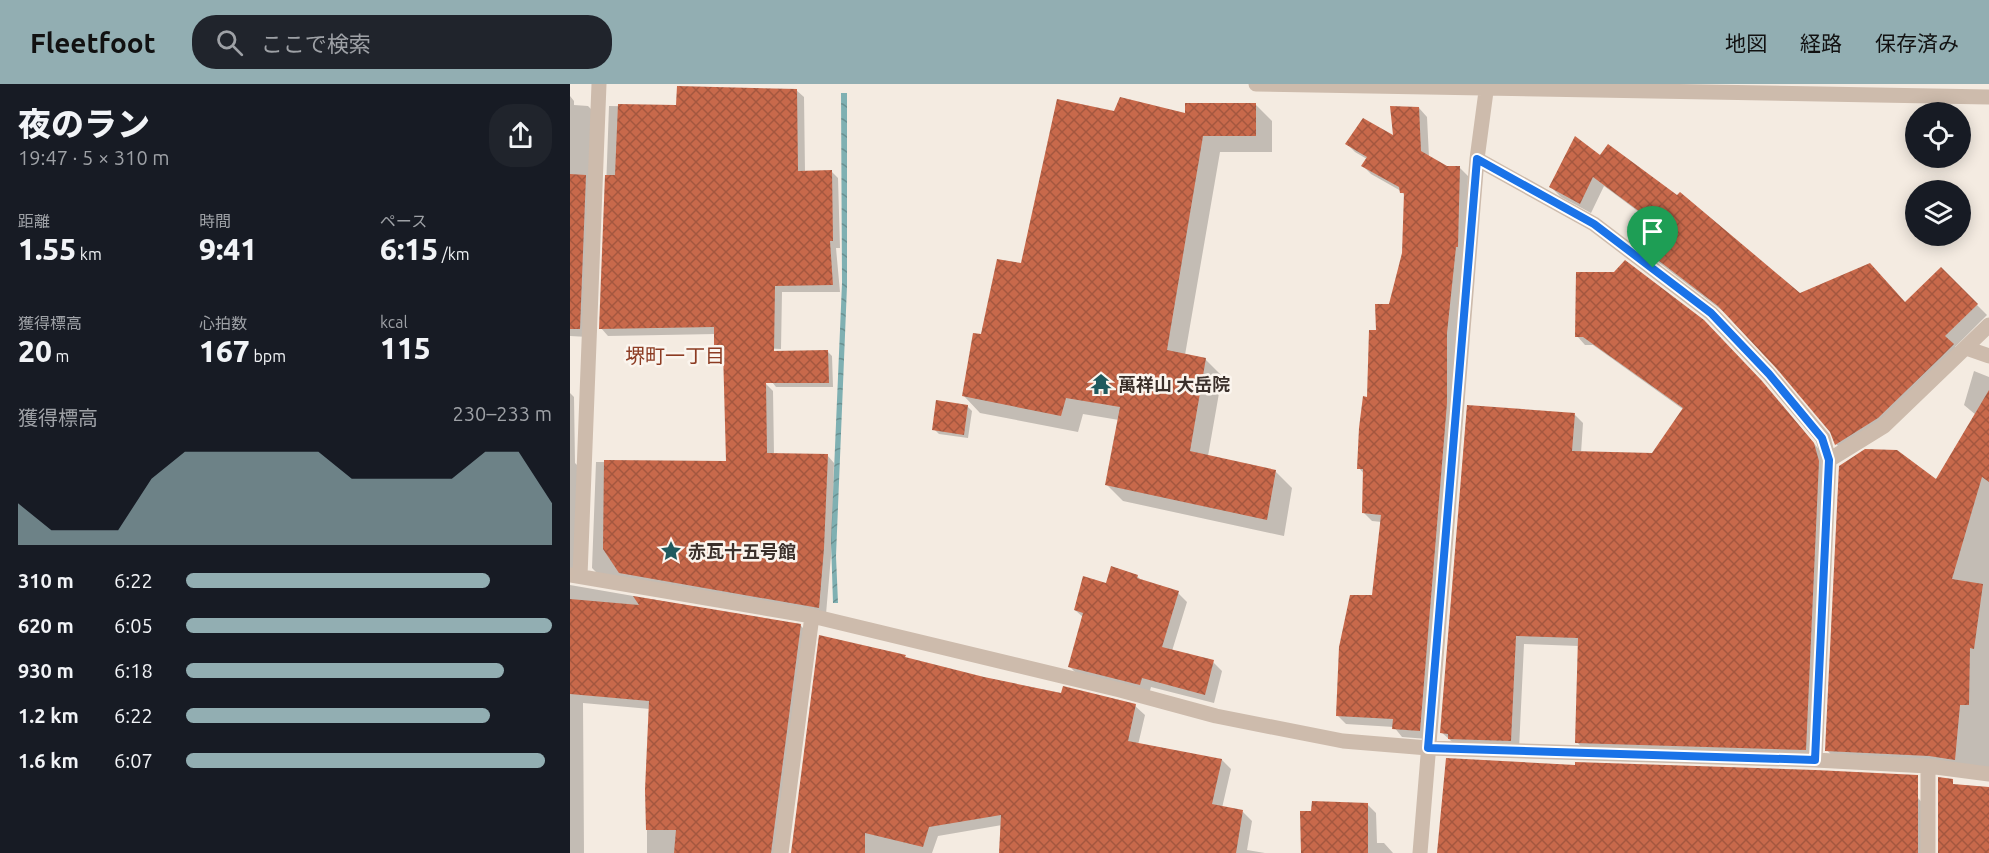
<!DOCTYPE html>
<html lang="ja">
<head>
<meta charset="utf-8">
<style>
  :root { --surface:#171b24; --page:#20242c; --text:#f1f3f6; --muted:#9ea1a6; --accent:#92aeb2 }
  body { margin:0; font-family:Ubuntu,"Noto Sans JP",sans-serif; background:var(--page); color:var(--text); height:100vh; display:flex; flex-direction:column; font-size:22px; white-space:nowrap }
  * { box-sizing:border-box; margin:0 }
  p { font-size:20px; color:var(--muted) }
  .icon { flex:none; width:33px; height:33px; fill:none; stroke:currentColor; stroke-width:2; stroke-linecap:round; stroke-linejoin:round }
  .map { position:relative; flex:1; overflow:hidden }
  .details { display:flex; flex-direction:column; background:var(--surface); width:570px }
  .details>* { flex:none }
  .tools { position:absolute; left:1335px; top:18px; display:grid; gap:12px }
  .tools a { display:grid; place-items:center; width:66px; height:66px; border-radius:50%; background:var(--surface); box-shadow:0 3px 15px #0003; font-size:30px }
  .pin { position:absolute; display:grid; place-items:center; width:51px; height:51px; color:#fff; margin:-62px -26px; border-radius:50% 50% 50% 0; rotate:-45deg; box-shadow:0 0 6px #0007 }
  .pin .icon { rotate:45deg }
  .round { display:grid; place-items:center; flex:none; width:63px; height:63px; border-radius:24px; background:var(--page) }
  .headline { display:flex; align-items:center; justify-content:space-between; height:102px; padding:0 18px }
  h1 { font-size:33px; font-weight:800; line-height:45px }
  .metrics { display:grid; grid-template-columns:repeat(3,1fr); gap:9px; height:102px; padding:6px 18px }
  .metrics div { display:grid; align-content:center }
  .metrics b { font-size:30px; font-weight:800 }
  .metrics small { font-size:16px; font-weight:400 }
  .metrics p { font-size:16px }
  .chart { height:168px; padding:12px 18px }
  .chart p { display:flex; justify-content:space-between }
  .chart svg { width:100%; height:108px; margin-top:6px; fill:var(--accent); opacity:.7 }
  ul { padding:0 18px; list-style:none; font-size:20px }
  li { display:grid; grid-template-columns:96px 72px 1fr; align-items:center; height:45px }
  li i { height:15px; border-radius:8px; background:var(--accent) }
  header { display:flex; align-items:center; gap:36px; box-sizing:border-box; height:84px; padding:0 30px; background:var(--accent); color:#111 }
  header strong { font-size:28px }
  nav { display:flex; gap:33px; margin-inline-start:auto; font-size:21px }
  .search { width:420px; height:54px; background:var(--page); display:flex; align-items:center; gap:15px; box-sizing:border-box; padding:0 21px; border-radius:24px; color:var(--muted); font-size:22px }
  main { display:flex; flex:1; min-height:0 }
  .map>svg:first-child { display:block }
  .water { fill:url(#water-waves) }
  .shadow { fill:#0003 }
  .building { fill:url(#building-cross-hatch) }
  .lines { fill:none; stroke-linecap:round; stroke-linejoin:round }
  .street { stroke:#cdbbac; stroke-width:15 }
  .route-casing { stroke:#fff; stroke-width:12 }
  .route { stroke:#1a73e8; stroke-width:8 }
  .labels { text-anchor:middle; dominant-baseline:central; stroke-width:5; stroke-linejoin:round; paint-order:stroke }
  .poi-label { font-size:18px; font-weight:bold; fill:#3b302b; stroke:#fbf5ee; text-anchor:start }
  .neighbourhood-label { font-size:20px; fill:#8c3b22; stroke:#fbf5ee }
</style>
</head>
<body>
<header>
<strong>Fleetfoot</strong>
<div class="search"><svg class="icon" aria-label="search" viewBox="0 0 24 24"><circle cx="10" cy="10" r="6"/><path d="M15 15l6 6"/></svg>ここで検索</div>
<nav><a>地図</a><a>経路</a><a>保存済み</a></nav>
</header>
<main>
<section class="details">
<div class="headline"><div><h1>夜のラン</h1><p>19:47 · 5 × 310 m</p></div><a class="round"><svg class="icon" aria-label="share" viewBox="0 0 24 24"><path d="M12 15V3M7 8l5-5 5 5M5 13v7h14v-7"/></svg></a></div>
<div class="metrics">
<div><p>距離</p><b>1.55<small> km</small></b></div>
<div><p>時間</p><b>9:41</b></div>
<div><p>ペース</p><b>6:15<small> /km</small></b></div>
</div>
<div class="metrics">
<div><p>獲得標高</p><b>20<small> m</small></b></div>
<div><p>心拍数</p><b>167<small> bpm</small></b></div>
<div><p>kcal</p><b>115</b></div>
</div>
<div class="chart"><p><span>獲得標高</span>230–233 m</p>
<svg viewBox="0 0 160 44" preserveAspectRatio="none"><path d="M0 44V27L10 38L20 38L30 38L40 17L50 6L60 6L70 6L80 6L90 6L100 17L110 17L120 17L130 17L140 6L150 6L160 27V44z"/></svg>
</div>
<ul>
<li><b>310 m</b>6:22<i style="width:83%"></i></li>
<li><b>620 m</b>6:05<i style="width:100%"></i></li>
<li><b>930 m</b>6:18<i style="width:87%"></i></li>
<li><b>1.2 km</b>6:22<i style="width:83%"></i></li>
<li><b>1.6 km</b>6:07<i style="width:98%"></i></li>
</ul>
</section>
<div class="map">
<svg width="1419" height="769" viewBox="0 0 1419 769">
  <defs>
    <pattern id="water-waves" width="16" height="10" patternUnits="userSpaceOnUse" patternTransform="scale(1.5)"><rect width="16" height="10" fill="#7fb0b2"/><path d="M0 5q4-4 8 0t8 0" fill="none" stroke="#699091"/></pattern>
    <pattern id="building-cross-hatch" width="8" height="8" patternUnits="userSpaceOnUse" patternTransform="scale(1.5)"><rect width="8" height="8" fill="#c8694b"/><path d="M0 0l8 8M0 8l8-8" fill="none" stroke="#a4573f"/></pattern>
  </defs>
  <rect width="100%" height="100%" fill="#f4ebe1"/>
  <path class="water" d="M271,9H277V202L266,472L268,519H263L261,457L272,199Z"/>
  <path class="shadow" d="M226,6L234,13L235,88L261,87L268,94L270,164H266L270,208H212L211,265L153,262L146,250L38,252L31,244L39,22L107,23Z
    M0,12L4,17V21L18,22L27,31L18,253L0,252Z
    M685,20L702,37V68H650L615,271L635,275L652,292L638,372L705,387L722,404L714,452L553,417L536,400L549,336L513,330L508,348L410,329L394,312L412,251L453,180L545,29L617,31Z
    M849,24L857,33L859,73L877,83H889L898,92L896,171L858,655L832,653L824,643L776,640L768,632L803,513L812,438L802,437L794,429V390L789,384L807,248L820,221L834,170L835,112L831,107L801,90L793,82L797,75L785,68L777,60L825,54Z
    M1005,54L1229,211L1336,220L1371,185L1417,231L1385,263L1393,271L1277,370L1266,360L1262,347L1208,283L1158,231L1079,171L1069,160L1085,140L1034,102L1021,129L991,113L981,103Z
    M1008,190L1200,307L1252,369L1244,674L1015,667L1007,658L1009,562L954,560L949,665L888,663L871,648L1005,331L1013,339L1011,369L1083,370L1114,326L1023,261H1015L1007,252Z
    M257,267L262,272L263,303H206L202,298Z
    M1404,287L1419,293V684L1265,675L1257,666L1367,397L1406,331L1394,321Z
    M195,299L203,307L204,371H257L264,379L261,472L256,530L29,491L22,484L26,378L157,379Z
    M0,309L4,313L5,379L13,387L9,490L0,497Z
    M397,322L402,327L398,354L369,350L364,345Z
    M567,492L572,497L608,509L617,518L602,567L643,578L652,587L644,619L581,603L579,610L509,592L500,583L514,534L505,526L537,501Z
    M0,501L230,541L240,551L211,769H77V706L80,625L13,619L14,769H0Z
    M335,573L337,575L413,594L492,611L565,622L575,631L568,661L652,676L661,685L652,724L673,728L682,737L677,766L695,769H430L432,741L368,752L362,769H222Z
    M1348,714L1356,723V769H868Z
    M797,720L806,729L807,759H814L823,769H733Z"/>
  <path class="building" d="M107,2L227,5L228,87L262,86L263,157H260L263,201L205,202L204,267L258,266L259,299H196L197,369L258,370L254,464L249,524L49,489L33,465L34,376L156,377L153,266H144V243L29,245L35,91H45L48,20L106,21Z
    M550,13L615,29V19H686V52H633L597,266L636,274L620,367L706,386L697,436L535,401L550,323L496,314L491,332L392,312L403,249L411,250L427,175L451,179L487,15L544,27Z
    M820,22L849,23L851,67L877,82H890L888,163H886L877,249V319L850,647L822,645L823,635L766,632L769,563L780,511H802L811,431L792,429L793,385H787L789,344L793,312L797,313L799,246H806L805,220H819L832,169L834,109H830L829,103L791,82L797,73L775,60L793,34L823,51Z
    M1005,52L1030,71L1038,60L1107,111L1110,108L1230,209L1300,179L1335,218L1371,183L1408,220L1375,252L1384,260L1370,274L1308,334L1265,361L1260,348L1206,284L1148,222L1067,160L1085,139L1023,93L1010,120L979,103Z
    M0,90L16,91L10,245H0Z
    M1055,176L1134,236L1192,297L1244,359L1249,377L1236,666L1005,659L1008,554L946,552L941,657L878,655V650L870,649L897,321L1005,329L1002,367L1082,369L1113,324L1013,253H1005L1006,188H1044Z
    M1419,306V398L1412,393L1382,495L1413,500L1404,565L1400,564L1399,621H1390L1385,676L1359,672L1255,667L1269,382L1295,365L1327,366L1366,395Z
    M366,316L398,321L394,351L362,346Z
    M541,482L568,491L567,494L609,507L592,563L644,576L635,611L572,594L570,601L498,583L513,529L504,526L513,492L536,499Z
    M63,512L231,540L201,769H104L106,746H76L75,706L79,617L0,610V515L69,521Z
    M249,551L336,571L335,573L414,593L491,609L493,602L566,620L558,657L652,675L642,720L673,726L666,769H429L431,731L359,743L353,763L295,749V769H221Z
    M876,674L1005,681V678L1245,686L1348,691V769H867Z
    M1368,693L1383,695V700L1419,703V769H1368Z
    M742,717L798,719V769H731L730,727H741Z"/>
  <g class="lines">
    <path class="street" d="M686,0L1419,13
      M907,75L1024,140L1141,229L1199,290L1253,354L1259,376L1245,676
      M1396,264L1419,272
      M1259,376L1314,342L1419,241
      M0,491L242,532L550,606L646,632L773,657L858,664L1245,676L1358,682L1419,690
      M10,492L29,0
      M1358,682V769
      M211,769L242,532
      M850,769L907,75L917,0"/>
  </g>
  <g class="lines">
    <defs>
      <path id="route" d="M907,75L1024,140L1141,229L1199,290L1252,354L1259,376L1245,676L858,664Z"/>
    </defs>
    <use href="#route" class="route-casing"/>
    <use href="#route" class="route"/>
  </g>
  <defs>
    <symbol id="temple-bare" viewBox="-9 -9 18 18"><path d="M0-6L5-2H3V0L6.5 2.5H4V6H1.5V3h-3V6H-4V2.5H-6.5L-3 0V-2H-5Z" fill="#1f5a5e" stroke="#fbf5ee" stroke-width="2.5" paint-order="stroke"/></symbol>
    <symbol id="sight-bare" viewBox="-9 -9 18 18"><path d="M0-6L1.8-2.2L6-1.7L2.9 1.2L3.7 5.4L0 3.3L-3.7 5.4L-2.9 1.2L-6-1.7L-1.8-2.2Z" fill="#1f5a5e" stroke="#fbf5ee" stroke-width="2.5" paint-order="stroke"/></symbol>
  </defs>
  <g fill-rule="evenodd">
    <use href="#temple-bare" x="516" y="285" width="30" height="30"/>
    <use href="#sight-bare" x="86" y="452" width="30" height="30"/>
  </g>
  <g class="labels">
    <g class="poi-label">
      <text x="548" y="300">萬祥山 大岳院</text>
      <text x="118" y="467">赤瓦十五号館</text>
    </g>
    <g class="neighbourhood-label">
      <text x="105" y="271">堺町一丁目</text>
    </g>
  </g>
</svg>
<div class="tools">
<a><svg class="icon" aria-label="locate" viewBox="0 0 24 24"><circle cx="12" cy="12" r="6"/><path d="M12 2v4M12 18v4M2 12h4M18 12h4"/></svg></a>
<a><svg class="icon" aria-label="layers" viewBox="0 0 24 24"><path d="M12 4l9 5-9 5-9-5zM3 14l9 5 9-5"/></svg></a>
</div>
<div class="pin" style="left:1083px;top:184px;background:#1e9e55"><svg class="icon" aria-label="arrive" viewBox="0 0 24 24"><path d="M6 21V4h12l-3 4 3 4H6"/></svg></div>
</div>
</main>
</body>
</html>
